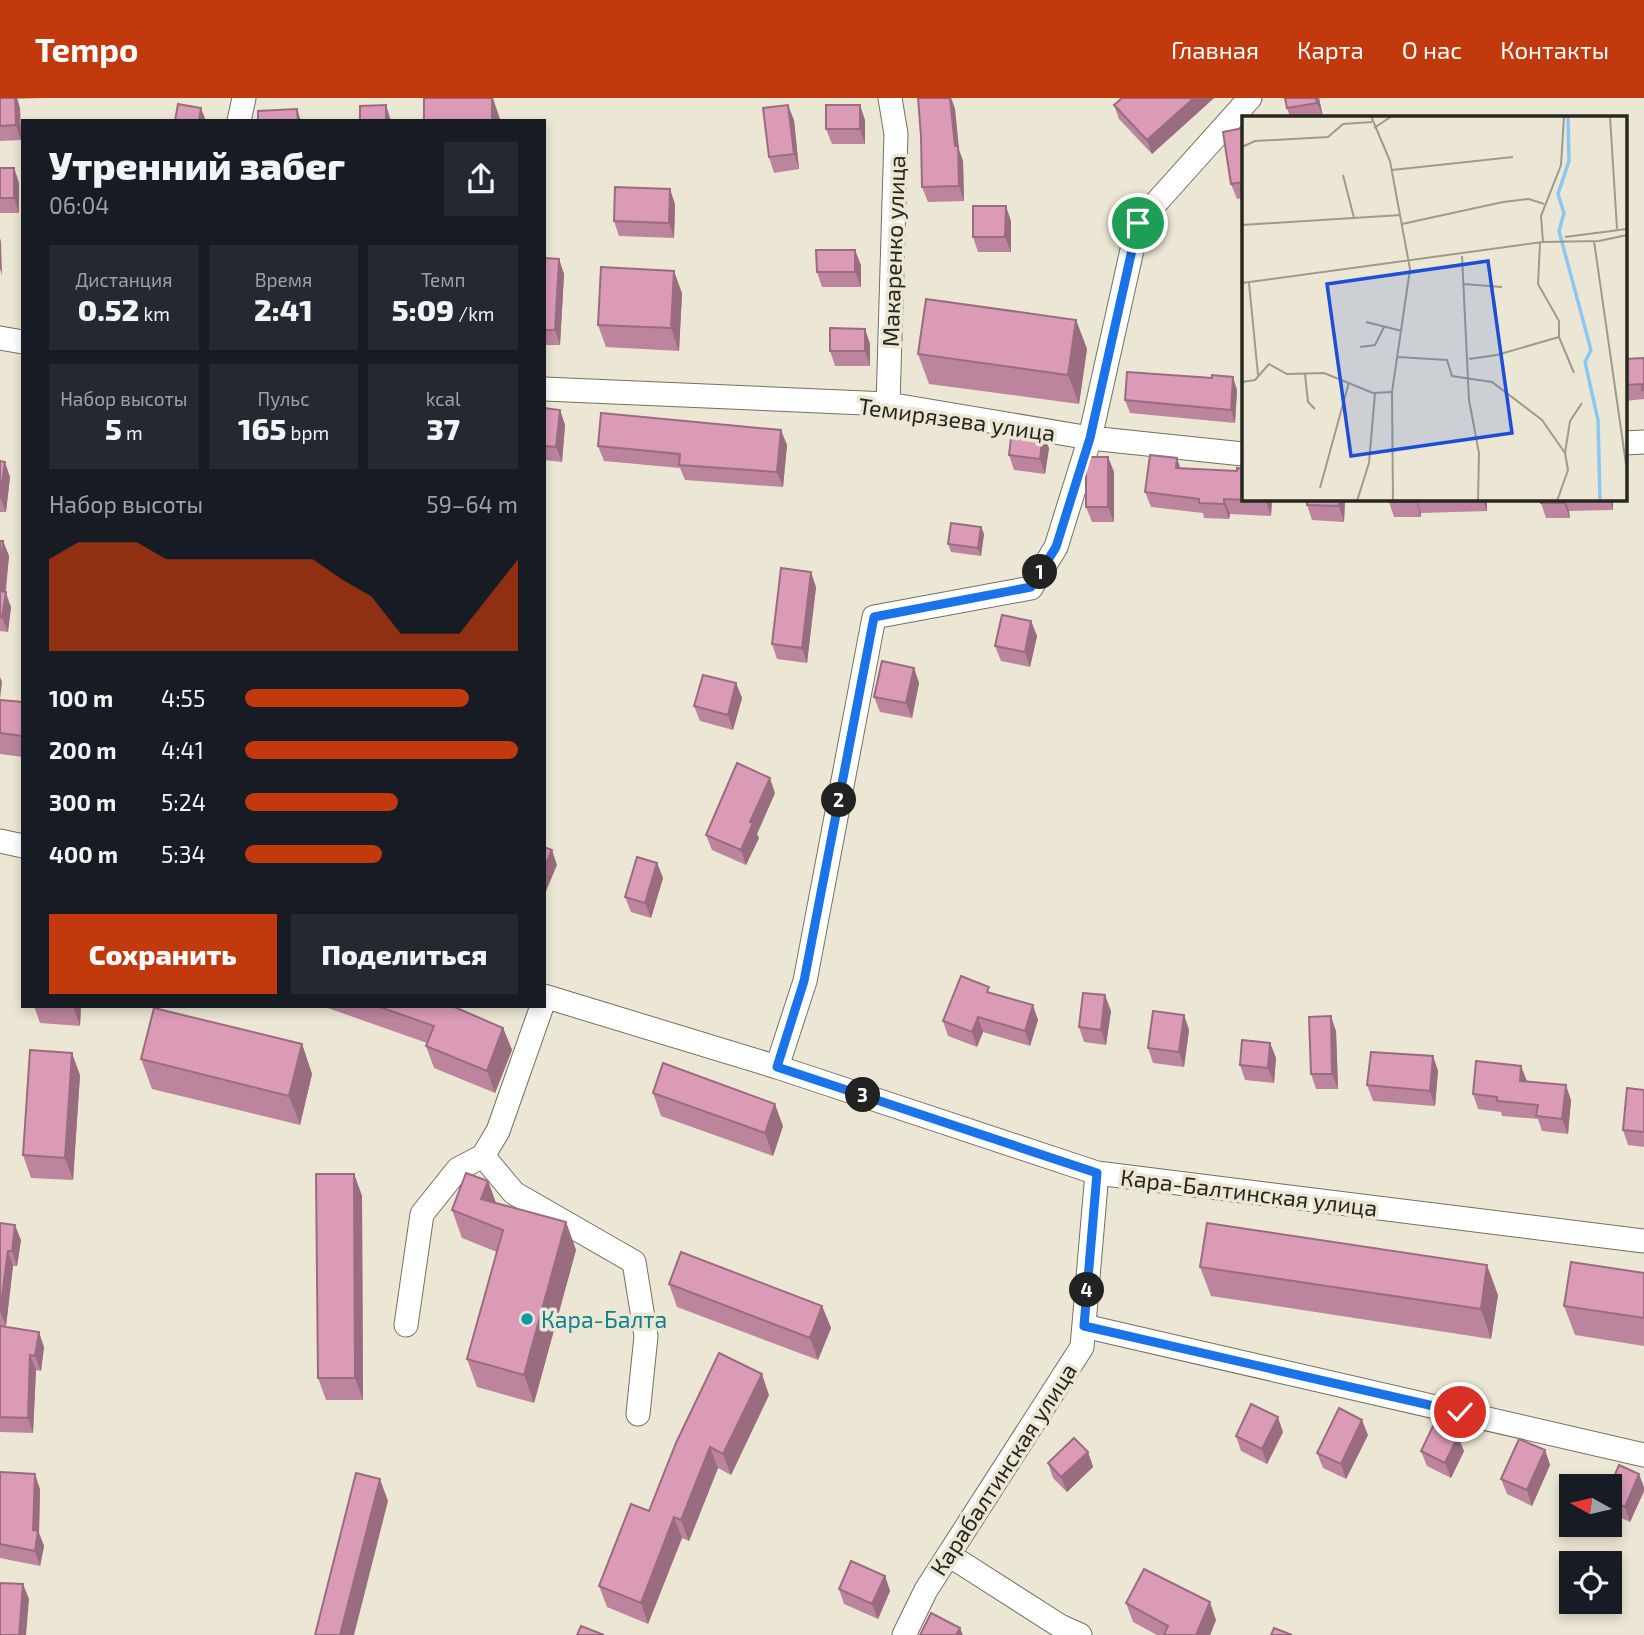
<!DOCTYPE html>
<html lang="ru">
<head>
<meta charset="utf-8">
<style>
  :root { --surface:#171b24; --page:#242831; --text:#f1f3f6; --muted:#9ea1a6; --accent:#c2390d }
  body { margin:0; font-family:"Exo 2",sans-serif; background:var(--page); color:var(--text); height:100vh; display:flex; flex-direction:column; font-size:26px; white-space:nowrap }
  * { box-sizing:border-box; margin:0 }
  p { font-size:23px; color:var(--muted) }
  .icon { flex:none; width:38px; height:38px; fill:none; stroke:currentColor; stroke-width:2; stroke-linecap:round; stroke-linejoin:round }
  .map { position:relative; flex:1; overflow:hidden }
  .drawer { position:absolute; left:21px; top:21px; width:525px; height:889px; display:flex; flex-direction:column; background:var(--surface); border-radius:0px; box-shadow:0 4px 10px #0003 }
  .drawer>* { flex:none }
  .needle { width:46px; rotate:278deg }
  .tools { position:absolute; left:1559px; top:1376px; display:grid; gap:14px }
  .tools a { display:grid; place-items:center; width:63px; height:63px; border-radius:0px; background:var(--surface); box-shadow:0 4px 10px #0003; font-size:35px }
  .pin { position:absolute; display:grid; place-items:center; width:60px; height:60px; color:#fff; margin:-30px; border:4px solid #fff; border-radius:50%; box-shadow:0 2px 7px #0007 }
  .km { position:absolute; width:35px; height:35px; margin:-18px; border-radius:50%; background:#222; color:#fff; font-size:19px; line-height:35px; text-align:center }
  .round { display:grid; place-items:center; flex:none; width:74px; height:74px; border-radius:0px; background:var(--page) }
  .headline { display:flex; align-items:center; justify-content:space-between; height:119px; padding:0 28px }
  h1 { font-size:38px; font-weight:800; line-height:52px }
  .stats { display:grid; grid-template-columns:repeat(3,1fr); gap:10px; height:119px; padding:7px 28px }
  .stats div { display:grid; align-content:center; border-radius:0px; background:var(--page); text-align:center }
  .stats b { font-size:30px; font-weight:800 }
  .stats small { font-size:19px; font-weight:400 }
  .stats p { font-size:19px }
  .chart { height:196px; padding:14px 28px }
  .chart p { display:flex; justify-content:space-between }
  .chart svg { width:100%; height:126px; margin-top:7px; fill:var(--accent); opacity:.7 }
  .button { display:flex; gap:14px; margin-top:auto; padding:14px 28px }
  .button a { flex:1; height:80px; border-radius:0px; background:var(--accent); color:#fff; font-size:28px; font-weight:800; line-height:80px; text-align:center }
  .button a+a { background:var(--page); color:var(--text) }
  ul { padding:0 28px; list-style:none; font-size:23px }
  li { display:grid; grid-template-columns:112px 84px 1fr; align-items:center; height:52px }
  li i { height:18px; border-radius:9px; background:var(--accent) }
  header { display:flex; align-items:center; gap:42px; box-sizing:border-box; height:98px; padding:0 35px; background:var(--accent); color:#fff }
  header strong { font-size:33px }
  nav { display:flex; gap:38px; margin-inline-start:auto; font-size:24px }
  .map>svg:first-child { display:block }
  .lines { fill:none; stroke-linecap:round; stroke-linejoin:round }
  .minor-casing { stroke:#74705f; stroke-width:25 }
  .minor { stroke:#fff; stroke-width:23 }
  .wall { fill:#bc859d }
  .shaded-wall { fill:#996c7f }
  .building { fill:#db9bb6; stroke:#996c7f; stroke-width:2 }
  .route-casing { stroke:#fff; stroke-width:14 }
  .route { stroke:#1a73e8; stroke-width:9 }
  .culture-dot { fill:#0f9aa8; stroke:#ece7d4; stroke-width:2.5 }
  .labels { text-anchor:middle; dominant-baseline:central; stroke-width:7; stroke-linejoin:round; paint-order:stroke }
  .street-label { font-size:23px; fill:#28271f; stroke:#ece7d4 }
  .culture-label { font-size:23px; fill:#0d838f; stroke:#ece7d4; text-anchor:start }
  .inset-river { fill:none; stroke:#8dc7f1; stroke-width:3.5 }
  .inset-road { fill:none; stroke:#9e9a8c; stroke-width:2 }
  .view { fill:#1d4ed8; fill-opacity:0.15; stroke:#1d4ed8; stroke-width:3.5 }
  .inset-edge { fill:none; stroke:#28271f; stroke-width:3.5 }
</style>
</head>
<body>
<header>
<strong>Tempo</strong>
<nav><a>Главная</a><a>Карта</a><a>О нас</a><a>Контакты</a></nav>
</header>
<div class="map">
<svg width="1644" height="1537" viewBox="0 0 1644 1537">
  <rect width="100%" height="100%" fill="#ece7d4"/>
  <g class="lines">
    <defs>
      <path id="minor" d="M239,23L244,0
        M0,240L23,244
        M544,291L888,306L1090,340L1243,356
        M888,306L896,36L890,0
        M1625,345L1644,344
        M0,743L23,748
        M544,898L777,969L1097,1075L1644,1143
        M777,969L805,883L874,519L1031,490L1056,449L1090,340L1138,125L1250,0
        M483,1058L514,1095L634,1164L646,1238L638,1316
        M406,1227L422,1116L458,1071L483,1058L498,1033L542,908
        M1084,1228L1644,1357
        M949,1457L1060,1528L1080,1537
        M904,1537L926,1492L1082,1249L1097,1075"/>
    </defs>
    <use href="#minor" class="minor-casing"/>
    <use href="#minor" class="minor"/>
  </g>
  <path class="wall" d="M0,0H42L17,1L20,10L21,42L0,43Z
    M918,0H951L955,11L959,52L963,63L964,103L928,104L922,89L921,38Z
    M1214,0L1152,56L1119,21L1114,7Z
    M1285,0H1319L1323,19H1290L1287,10Z
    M794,22L799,71L774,75L769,59Z
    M865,22V46H832L826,31Z
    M1243,30V100L1237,101L1231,86Z
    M0,70H14L19,85V115H0Z
    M675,106L674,140L619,138L614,123Z
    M1011,123V154H978L973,139Z
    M544,160L559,161L564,176L560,247H544Z
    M861,167V189H822L817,174Z
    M682,195L679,253L606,249L598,227Z
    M1076,222L1087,251L1079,306L929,286L918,256Z
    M865,231L870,246V268H835L830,253Z
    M1644,260V301L1625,303V261Z
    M1237,292L1235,325L1130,315L1125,302Z
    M544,310L560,312L565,327L562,364L544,362Z
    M787,347L783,389L685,382L680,370L604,363L598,348Z
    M1049,350L1045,376L1014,372L1009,357Z
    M1108,359L1114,374V424H1092L1086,409Z
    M0,363L10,379L6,414H0Z
    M1181,370L1272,401L1271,418L1230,416L1229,421L1204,420L1203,415L1151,409L1145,394Z
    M1307,401H1345L1344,424L1312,422L1307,407Z
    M1388,401H1487V413L1421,415V419H1394Z
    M1541,401H1613V412L1569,413L1570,420H1546L1541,405Z
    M981,429L984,436L981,458L951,454L948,446Z
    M0,443H3L9,458L6,494L11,509L8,534L0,533Z
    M816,489L807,565L777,561L772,546Z
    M1031,523L1037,538L1030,569L1001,563L995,548Z
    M914,570L919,585L912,620L880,614L874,599Z
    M736,585L742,600L733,632L700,623L694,608Z
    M0,602L23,604V659L0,656Z
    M775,695L757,736L759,740L746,767L712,752L706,737Z
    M657,765L663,780L651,820L631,814L625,799Z
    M992,895L1038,922L1030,948L983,934L977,949L948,938L943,923Z
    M34,908H81L80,928L40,925Z
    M322,908H452L503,930L512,952L495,995L434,970L426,948L427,945Z
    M1111,913L1106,947L1084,944L1079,929Z
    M1184,917L1189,932L1184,969L1153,965L1148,950Z
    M1336,933L1338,991H1316L1311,976Z
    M1270,945L1276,960L1274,985L1245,982L1240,967Z
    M302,946L312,976L300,1027L152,991L141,961Z
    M1433,958L1438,973L1435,1008L1373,1003L1367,987Z
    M80,977L73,1082L31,1080L23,1057Z
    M1527,984L1571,1002L1568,1036L1542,1033L1538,1021L1502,1018L1501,1014L1478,1011L1473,996Z
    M1644,992V1049L1628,1047L1623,1032Z
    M653,995L783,1028L773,1058L661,1018Z
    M354,1076L362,1098L363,1302H326L318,1280Z
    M488,1083L496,1105L566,1124L576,1152L534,1305L477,1289L467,1261L497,1154L462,1140L452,1112Z
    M0,1125L21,1142L17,1168H13L6,1228H0Z
    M1200,1169L1498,1197L1491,1241L1211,1198Z
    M1644,1175V1248L1575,1237L1564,1208Z
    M669,1186L822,1208L831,1230L818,1262L677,1209Z
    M0,1228L44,1249L41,1273L36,1272L33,1335L0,1334Z
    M769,1297L731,1377L718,1370L689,1443L682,1440L648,1526L607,1509L599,1488L649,1413L676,1345Z
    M1283,1334L1267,1366L1241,1353L1236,1338Z
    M1368,1337L1346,1381L1323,1370L1317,1355Z
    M1545,1352L1550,1367L1532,1408L1507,1396L1501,1381Z
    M1421,1353H1464L1451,1380L1427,1368Z
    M1088,1354L1093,1369L1067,1394L1053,1380L1048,1365Z
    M0,1374L40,1391L39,1435L44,1448L40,1468L0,1460Z
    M1610,1388L1644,1389V1393L1630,1424L1610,1415Z
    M885,1478L890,1493L878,1521L844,1506L839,1491Z
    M1126,1505L1216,1522L1210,1537H1157L1133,1524Z"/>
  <path class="shaded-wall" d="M15,0H17L20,10L21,42L16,27Z
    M493,0L500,21V23H492Z
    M950,0H951L955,11L959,52L963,63L964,103L959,88Z
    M1194,0H1214L1152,56L1147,42Z
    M1316,0H1319L1323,19L1317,5Z
    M386,7L391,23H386Z
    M788,7L794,22L799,71L794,56Z
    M860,7L865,22V46L860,31Z
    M201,10L206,23H199Z
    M297,11L301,23H298Z
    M14,70L19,85V115L14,100Z
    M670,91L675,106L674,140L669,125Z
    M1006,108L1011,123V154L1005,139Z
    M0,140L1,144L2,177L0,171Z
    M855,152L861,167V189L855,174Z
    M559,161L564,176L560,247L555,232Z
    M674,173L682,195L679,253L671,230Z
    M1076,222L1087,251L1079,306L1068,277Z
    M865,231L870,246V268L865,253Z
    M1233,279L1237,292L1235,325L1231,312Z
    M560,312L565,327L562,364L556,349Z
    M781,332L787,347L783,389L777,374Z
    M1043,335L1049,350L1045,376L1040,361Z
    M1108,359L1114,374V424L1108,409Z
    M1177,360L1182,375L1176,370Z
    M5,364L10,379L6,414L0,399Z
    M1224,401L1230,416L1229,421L1224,406Z
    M1266,401H1272L1271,418L1266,403Z
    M1339,401H1345L1344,424L1339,408Z
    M1416,401L1421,415V419L1416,404Z
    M1482,401H1487V413Z
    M1564,401H1565L1569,413L1570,420L1564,405Z
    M1609,401H1613V412Z
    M981,429L984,436L981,458L978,450Z
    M3,443L9,458L5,495L11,509L8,534L2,519L0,497V479Z
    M811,474L816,489L807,565L802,550Z
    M1031,523L1037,538L1030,569L1025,554Z
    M914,570L919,585L912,620L906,605Z
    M0,579L2,584L0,601Z
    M736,585L742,600L733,632L728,617Z
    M770,680L775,695L757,736L759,740L746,767L741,752L750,724Z
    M552,752L557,767L544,798V770Z
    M657,765L663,780L651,820L645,805Z
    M1105,897L1111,913L1106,947L1101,932Z
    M1033,907L1038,922L1030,948L1025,933Z
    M73,908H81L80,928Z
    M1184,917L1189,932L1184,969L1179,954Z
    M1331,918L1336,933L1338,991L1332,976Z
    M978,919L983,934L977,949L972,934Z
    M503,930L512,952L495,995L487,973Z
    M1270,945L1276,960L1274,985L1268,970Z
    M302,946L312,976L300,1027L289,998Z
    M72,955L80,977L73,1082L65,1060Z
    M1433,958L1438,973L1435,1008L1430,993Z
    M1521,968L1527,983L1525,998L1520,983Z
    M1566,987L1571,1002L1568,1036L1562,1021Z
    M775,1006L783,1028L773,1058L765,1035Z
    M354,1076L362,1098L363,1302L355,1280Z
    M488,1083L498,1111L481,1101Z
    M566,1124L576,1152L534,1305L524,1277Z
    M15,1127L21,1142L17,1168L12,1153Z
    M8,1153L13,1168L6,1228L0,1213Z
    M1487,1167L1498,1197L1491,1241L1481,1211Z
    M822,1208L831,1230L818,1262L810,1240Z
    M39,1234L44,1249L41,1273L35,1258Z
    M30,1257L36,1272L33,1335L28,1320Z
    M762,1276L769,1297L731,1377L723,1356Z
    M1278,1319L1283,1334L1267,1366L1262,1351Z
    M1362,1322L1368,1337L1346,1381L1341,1366Z
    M1458,1338L1464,1353L1451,1380L1445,1365Z
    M710,1349L718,1370L689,1443L681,1422Z
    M1545,1352L1550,1367L1532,1408L1527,1392Z
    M1088,1354L1093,1369L1067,1394L1061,1379Z
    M35,1376L40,1391L39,1435L44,1448L40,1468L35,1453L33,1432Z
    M1639,1376L1644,1389V1393L1630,1424L1625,1409Z
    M380,1381L388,1403L354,1537H340Z
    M674,1419L682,1440L648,1526L641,1505Z
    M885,1478L890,1493L878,1521L872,1506Z
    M23,1486L29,1501L26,1537H19Z
    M1210,1504L1216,1522L1210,1537H1196Z
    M960,1530L963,1537H956Z"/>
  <path class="building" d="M0,0H15L16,27L0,28Z
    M424,0H492V23H424Z
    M918,0H950L955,48H958L959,88L922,89L921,38Z
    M1122,0H1194L1147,42L1114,7Z
    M1285,0H1316L1317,5L1287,10Z
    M178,6L201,10L199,23H175Z
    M386,7V23H360V8Z
    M788,7L794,56L769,59L763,10Z
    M826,7H860V31H826Z
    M297,11L298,23H258V13Z
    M1243,30V84L1231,86L1223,34Z
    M0,70H14V100H0Z
    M615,89L670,91L669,125L614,123Z
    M973,108H1006L1005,139H973Z
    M816,152H855V174H817Z
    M544,160L559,161L555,232H544Z
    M601,169L674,173L671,230L598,227Z
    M926,201L1076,222L1068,277L918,256Z
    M830,230L865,231V253H830Z
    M1644,260V292H1642V286L1625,287V261Z
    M1127,274L1212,280V277L1233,279L1231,312L1125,302Z
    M544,310L560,312L556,349L544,348Z
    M601,315L781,332L777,374L679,367L680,356L598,348Z
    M1012,331L1043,335L1040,361L1009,357Z
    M1150,357L1177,360L1176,370L1237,373V370L1243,371V401H1266V403L1224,401V406L1199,405V401L1145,394Z
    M1089,359H1108V409H1086V366Z
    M0,363L5,364L0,399Z
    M1307,401H1339V408L1307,407Z
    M1388,401H1416V404H1389Z
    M1541,401H1564V405H1541Z
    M951,425L981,429L978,450L948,446Z
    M0,443H3L0,479Z
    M781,470L811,474L802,550L772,546Z
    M0,493L6,494L2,519H0Z
    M1002,517L1031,523L1025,554L995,548Z
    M882,563L914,570L906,605L874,599Z
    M703,577L736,585L728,617L694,608Z
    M0,602L23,604V638L0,635Z
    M737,665L770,680L750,724L753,725L741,752L706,737Z
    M544,749L552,752L544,770Z
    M637,759L657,765L645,805L625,799Z
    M961,878L989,889L987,894L1033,907L1025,933L978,919L972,934L943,923Z
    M1083,895L1105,897L1101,932L1079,929Z
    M377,908H452L503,930L487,973L426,948L434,928Z
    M154,910L302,946L289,998L141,961Z
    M1153,913L1184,917L1179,954L1148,950Z
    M1331,918L1332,976H1311L1309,919Z
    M1242,942L1270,945L1268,970L1240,967Z
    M30,952L72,955L65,1060L23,1057Z
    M1371,954L1433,958L1430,993L1367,987Z
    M1476,963L1521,968L1520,983L1566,987L1562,1021L1536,1018L1538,1007L1497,1003V999L1473,996Z
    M663,965L775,1006L765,1035L653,995Z
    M1627,990L1644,992V1034L1623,1032Z
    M466,1075L488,1083L481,1101L566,1124L524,1277L467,1261L503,1132L452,1112Z
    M316,1076H354L355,1280H318Z
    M0,1125L15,1127L12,1153H8L0,1213Z
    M1207,1125L1487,1167L1481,1211L1200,1169Z
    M681,1154L822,1208L810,1240L669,1186Z
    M1571,1164L1644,1175V1220L1564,1208Z
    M0,1228L39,1234L35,1258L30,1257L28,1320L0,1319Z
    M719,1255L762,1276L723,1356L710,1349L681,1422L674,1419L641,1505L599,1488L631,1406L649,1413L676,1345Z
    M1251,1306L1278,1319L1262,1351L1236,1338Z
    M1339,1310L1362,1322L1341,1366L1317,1355Z
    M1434,1326L1458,1338L1445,1365L1421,1353Z
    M1074,1340L1088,1354L1061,1379L1048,1365Z
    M1519,1341L1545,1352L1527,1392L1501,1381Z
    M1619,1367L1639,1376L1625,1409L1610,1402V1388Z
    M0,1374L35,1376L33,1432L38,1433L35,1453L0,1446Z
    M356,1375L380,1381L340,1537H315Z
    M851,1463L885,1478L872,1506L839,1491Z
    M1144,1471L1210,1504L1196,1537H1164L1168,1528L1126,1505Z
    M0,1485L23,1486L19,1537H0Z
    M931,1515L960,1530L956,1537H920Z
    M581,1528L604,1537H577Z
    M1274,1530L1292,1537H1271Z"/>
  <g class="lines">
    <defs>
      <path id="route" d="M1138,125L1090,340L1056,449L1031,489L874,519L804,883L777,969L1097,1075L1084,1228L1460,1314"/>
    </defs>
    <use href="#route" class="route-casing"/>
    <use href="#route" class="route"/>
  </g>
  <circle class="culture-dot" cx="527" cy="1221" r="7"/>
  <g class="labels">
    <g class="street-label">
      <text transform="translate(893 153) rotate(-88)">Макаренко улица</text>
      <text transform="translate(957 321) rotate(8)">Темирязева улица</text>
      <text transform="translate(1249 1094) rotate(7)">Кара-Балтинская улица</text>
      <text transform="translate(1003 1371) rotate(-57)">Карабалтинская улица</text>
    </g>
    <g class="culture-label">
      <text x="541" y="1221">Кара-Балта</text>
    </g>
  </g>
  <g transform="translate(1242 18)">
    <rect width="385" height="385" fill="#ece7d4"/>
    <path class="inset-river" d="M326,0L327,45L316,78L322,97L317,115L349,234L343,246L356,304L358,385"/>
    <path class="inset-road" d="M129,0L148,45L168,153L150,276L151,385M368,0L375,113M132,12L150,0M0,31L13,25L86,21L101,8L130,6M150,54L271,41M101,59L112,102M160,108L261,86L287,83L302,88M0,109L159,99M323,121L385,113M352,125L385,355M301,126L299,100L319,49L322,0M298,127L296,168L317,205V221L332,257M220,140L227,284L237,337L236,385M0,167L301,126L357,125L385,119M7,167L16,259M221,168L260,171M250,171L254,195M124,206L160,215M118,231L133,229L142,211M156,241L205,244L210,260L250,266L300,304L323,337M227,243L255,239L317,221M63,258L66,286L73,293M0,266L13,264L27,248L45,258L82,257L131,277L149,276M78,372L107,266M115,385L127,347L133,277M315,385L326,354L323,337L328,305L340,287"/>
    <path class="view" d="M246,145L270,317L109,340L85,168Z"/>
    <rect width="385" height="385" class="inset-edge"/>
  </g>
</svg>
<div class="tools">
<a><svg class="needle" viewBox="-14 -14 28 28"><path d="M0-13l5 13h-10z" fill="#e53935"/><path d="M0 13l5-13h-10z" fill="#9ea1a6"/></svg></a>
<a><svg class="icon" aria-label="locate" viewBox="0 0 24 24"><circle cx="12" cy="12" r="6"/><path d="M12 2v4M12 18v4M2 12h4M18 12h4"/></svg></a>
</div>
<div class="pin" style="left:1138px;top:125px;background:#1e9e55"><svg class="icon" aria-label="arrive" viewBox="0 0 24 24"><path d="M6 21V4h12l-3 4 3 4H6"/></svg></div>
<div class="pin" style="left:1460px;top:1314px;background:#d93025"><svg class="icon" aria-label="check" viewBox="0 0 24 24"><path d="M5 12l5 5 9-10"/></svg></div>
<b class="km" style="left:1040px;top:474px">1</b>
<b class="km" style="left:839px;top:702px">2</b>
<b class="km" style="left:863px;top:997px">3</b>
<b class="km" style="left:1087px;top:1192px">4</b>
<section class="drawer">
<div class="headline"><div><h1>Утренний забег</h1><p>06:04</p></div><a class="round"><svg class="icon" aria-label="share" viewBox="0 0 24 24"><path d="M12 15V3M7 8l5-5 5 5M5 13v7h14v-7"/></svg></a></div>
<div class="stats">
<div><p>Дистанция</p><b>0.52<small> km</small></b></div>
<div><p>Время</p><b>2:41</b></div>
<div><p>Темп</p><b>5:09<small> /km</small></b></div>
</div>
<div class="stats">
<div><p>Набор высоты</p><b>5<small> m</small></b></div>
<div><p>Пульс</p><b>165<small> bpm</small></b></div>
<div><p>kcal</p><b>37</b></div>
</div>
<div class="chart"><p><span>Набор высоты</span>59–64 m</p>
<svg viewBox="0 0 160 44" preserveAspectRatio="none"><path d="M0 44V12L10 6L20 6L30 6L40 12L50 12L60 12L70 12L80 12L90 12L100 19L110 25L120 38L130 38L140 38L150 25L160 12V44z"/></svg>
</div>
<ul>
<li><b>100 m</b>4:55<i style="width:82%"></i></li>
<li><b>200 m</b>4:41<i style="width:100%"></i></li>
<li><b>300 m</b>5:24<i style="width:56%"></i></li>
<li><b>400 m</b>5:34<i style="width:50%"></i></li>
</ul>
<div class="button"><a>Сохранить</a><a>Поделиться</a></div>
</section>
</div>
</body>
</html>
